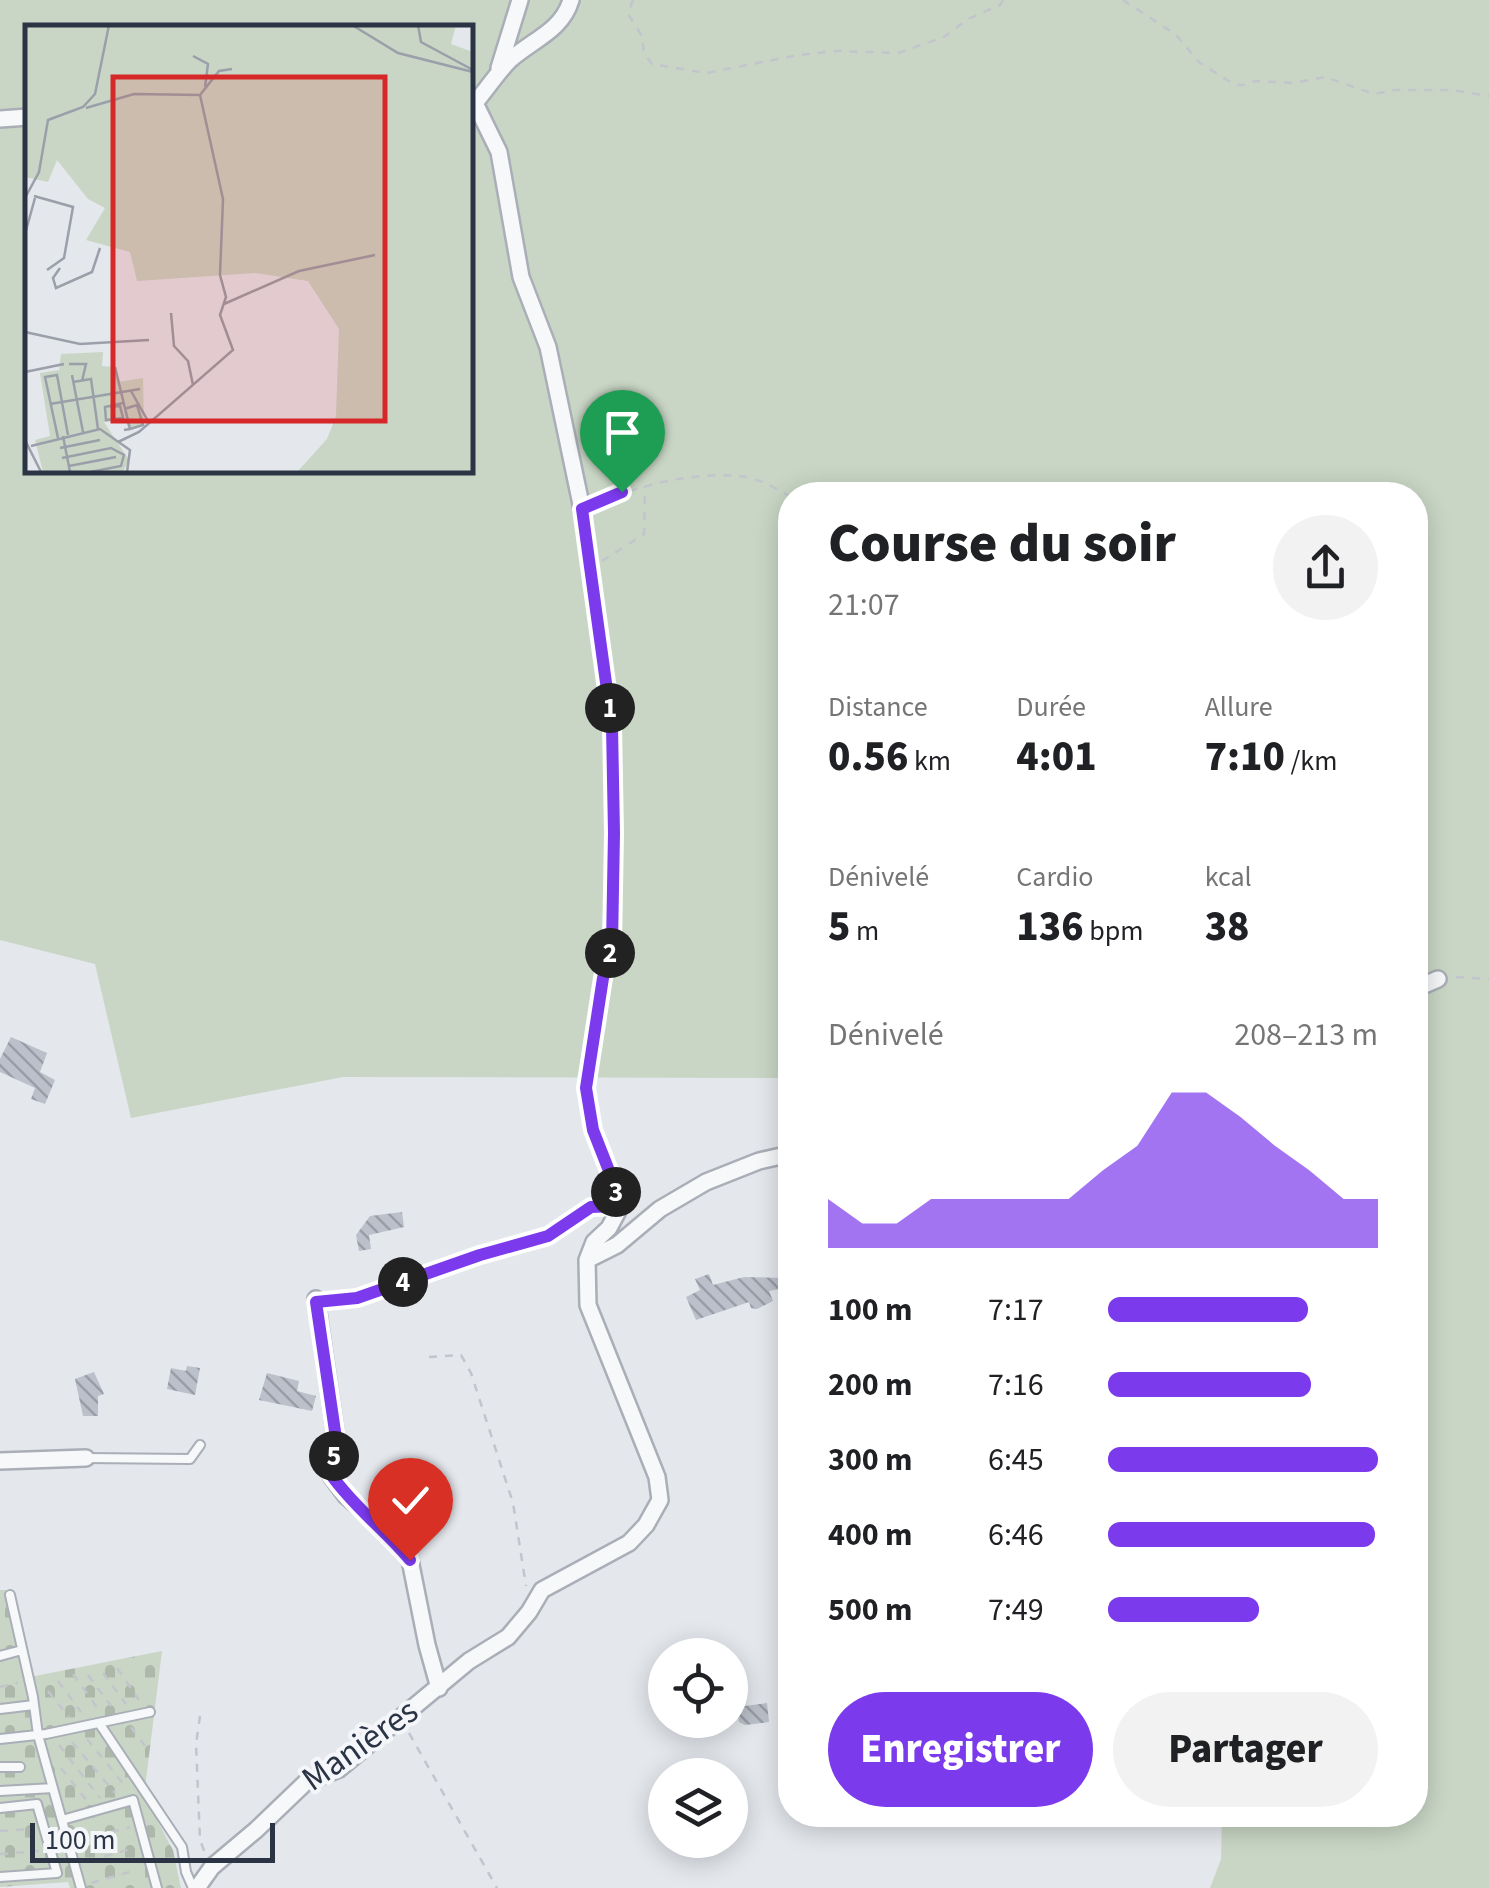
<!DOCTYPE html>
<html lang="fr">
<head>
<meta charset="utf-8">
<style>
  :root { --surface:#fff; --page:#f2f2f2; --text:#202124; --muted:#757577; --accent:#7c3aed }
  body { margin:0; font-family:"Source Sans 3",sans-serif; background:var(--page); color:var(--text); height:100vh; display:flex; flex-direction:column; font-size:38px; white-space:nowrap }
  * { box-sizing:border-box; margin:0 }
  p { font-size:32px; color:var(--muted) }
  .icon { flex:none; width:55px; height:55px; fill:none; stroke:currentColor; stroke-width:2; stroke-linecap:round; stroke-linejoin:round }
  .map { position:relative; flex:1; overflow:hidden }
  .side { position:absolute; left:778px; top:482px; width:650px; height:1345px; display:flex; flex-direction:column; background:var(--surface); border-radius:40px; box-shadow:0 5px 25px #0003 }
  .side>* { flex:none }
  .fabs { position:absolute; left:648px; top:1638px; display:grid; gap:20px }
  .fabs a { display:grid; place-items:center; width:100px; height:100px; border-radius:50%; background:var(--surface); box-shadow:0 5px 25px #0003; font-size:50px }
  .scale { position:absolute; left:30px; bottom:25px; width:245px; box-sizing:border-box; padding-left:10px; border:5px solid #2b3445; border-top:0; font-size:28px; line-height:35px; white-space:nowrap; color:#2b3445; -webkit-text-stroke:8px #f4f6f9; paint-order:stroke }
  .pin { position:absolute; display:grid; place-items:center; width:85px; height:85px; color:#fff; margin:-102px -42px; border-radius:50% 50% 50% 0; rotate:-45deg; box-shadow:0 0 10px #0007 }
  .pin .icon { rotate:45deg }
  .km { position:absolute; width:50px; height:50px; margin:-25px; border-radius:50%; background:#222; color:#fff; font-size:28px; line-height:50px; text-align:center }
  .round { display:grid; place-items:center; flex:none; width:105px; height:105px; border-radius:52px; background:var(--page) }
  .head { display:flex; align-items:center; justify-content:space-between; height:170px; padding:0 50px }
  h1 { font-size:55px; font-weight:800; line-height:75px }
  .metrics { display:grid; grid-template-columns:repeat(3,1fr); gap:15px; height:170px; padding:10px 50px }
  .metrics div { display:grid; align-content:center }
  .metrics b { font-size:42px; font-weight:800 }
  .metrics small { font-size:28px; font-weight:400 }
  .metrics p { font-size:28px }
  .chart { height:280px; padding:20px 50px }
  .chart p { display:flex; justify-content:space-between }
  .chart svg { width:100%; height:180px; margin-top:10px; fill:var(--accent); opacity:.7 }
  .cta { display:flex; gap:20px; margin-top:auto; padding:20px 50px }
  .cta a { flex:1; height:115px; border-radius:60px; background:var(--accent); color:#fff; font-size:40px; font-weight:800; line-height:115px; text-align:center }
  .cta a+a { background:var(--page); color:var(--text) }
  ul { padding:0 50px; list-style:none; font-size:32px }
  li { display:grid; grid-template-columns:160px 120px 1fr; align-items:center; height:75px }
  li i { height:25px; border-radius:12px; background:var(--accent) }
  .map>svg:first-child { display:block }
  .grass { fill:#c9d6c5; fill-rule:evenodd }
  .cemetery { fill:url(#cemetery-stones) }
  .building { fill:url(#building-back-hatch) }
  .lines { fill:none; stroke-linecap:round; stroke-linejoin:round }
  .service-casing { stroke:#a9aeb7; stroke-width:12 }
  .minor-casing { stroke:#a9aeb7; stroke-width:20 }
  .path { stroke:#c2c5cb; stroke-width:2.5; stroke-dasharray:8 8; stroke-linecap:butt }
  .service { stroke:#f7f8fa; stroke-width:8 }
  .minor { stroke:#f7f8fa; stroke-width:15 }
  .route-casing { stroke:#fff; stroke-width:20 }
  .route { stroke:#7c3aed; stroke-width:12 }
  .labels { text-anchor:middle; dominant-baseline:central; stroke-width:8; stroke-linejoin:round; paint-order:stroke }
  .street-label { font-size:35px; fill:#2b3445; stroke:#f4f6f9 }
  .inset-road { fill:none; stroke:#9a9fa9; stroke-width:2.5 }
  .view { fill:#d62828; fill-opacity:0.15; stroke:#d62828; stroke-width:5 }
  .inset-edge { fill:none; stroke:#2b3445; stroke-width:5 }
</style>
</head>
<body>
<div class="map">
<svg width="1489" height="1888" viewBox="0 0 1489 1888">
  <defs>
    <pattern id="cemetery-stones" width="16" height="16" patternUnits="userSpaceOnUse" patternTransform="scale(2.5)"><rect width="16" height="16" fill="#c9d6c5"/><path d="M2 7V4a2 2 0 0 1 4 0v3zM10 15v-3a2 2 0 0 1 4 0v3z" fill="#adb8ab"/></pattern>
    <pattern id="building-back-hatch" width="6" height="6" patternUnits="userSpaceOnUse" patternTransform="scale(2.5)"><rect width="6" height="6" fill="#bbc0ca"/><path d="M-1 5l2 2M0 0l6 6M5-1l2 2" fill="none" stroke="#989da6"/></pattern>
  </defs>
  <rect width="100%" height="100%" fill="#e4e7ec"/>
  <path class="grass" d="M0,0H1489V1888H1210L1221,1859L1222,1815H1415V495H790V1078L343,1077L131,1118L95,964L0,940ZM28,28H470V470H28Z"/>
  <path class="cemetery" d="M0,1590H14L30,1677L162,1651L144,1796L173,1850L181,1888H70L68,1882L0,1887Z"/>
  <path class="building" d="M11,1037L47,1053L40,1072L55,1080L45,1104L31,1099L35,1088L0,1072V1059Z
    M402,1212L404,1227L369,1235L371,1249L359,1251L356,1235L370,1216Z
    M709,1274L713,1285L744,1277L790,1278V1287L769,1291L773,1301L757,1309L751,1308L749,1302L696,1320L686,1297L700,1290L695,1279Z
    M187,1366L200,1368L195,1395L167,1389L171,1368L186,1371Z
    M94,1372L104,1394L98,1396V1416H83L75,1379Z
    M267,1373L299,1381L297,1391L316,1396L312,1411L259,1400Z
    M767,1703L769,1722L745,1725L739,1722L737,1707Z"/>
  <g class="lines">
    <defs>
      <path id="service" d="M582,509L612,726L613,833L612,944L603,978L586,1088L593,1131L615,1186L618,1202
        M86,1458L190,1459L200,1445
        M10,1595L33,1697L38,1735L81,1888
        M0,1656L22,1650
        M0,1709L34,1705
        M99,1723L182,1847L186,1872L193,1888
        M0,1739L46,1734L150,1712
        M0,1767H20
        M0,1791L53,1788
        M0,1808L37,1804L57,1873L0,1877
        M62,1820L133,1800L157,1888"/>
      <path id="minor" d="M499,68L520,0
        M470,103H475C487,89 497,73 510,60C532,40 562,31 571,0
        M475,103L499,152L521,277L548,347L582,509
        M0,119L28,117
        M1415,989L1438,979
        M587,1260L617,1245L660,1209L706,1182L759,1161L790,1154
        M316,1299L336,1438L332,1477L346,1496L380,1525L410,1560L427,1645L439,1688
        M0,1461L86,1458
        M197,1888L212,1867L256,1830L305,1783L339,1769L469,1661L508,1637L529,1612L542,1590L629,1543L646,1525L660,1500L657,1477L588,1305L587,1260L594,1242L609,1228L618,1211V1202"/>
    </defs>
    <use href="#service" class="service-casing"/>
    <use href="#minor" class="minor-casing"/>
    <path class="path" d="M633,0L628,14L642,36L644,53L652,64L706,73L799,55L838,51L898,53L944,37L968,19L1000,5L1003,0
      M1123,0L1175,34L1200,63L1235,85H1247L1255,81L1294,83L1325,77L1374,94L1395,90H1452L1489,96
      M599,502C642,485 692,472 739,476C756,477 775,488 790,496
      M602,561L644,534L645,487
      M1456,977L1489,979
      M332,1301L357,1298L480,1255L547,1236L591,1207H600
      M429,1357L461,1355L471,1373L513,1503L526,1586
      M117,1668L139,1700
      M103,1673L126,1704
      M73,1674L99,1710
      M88,1675L111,1706
      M58,1681L81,1712
      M0,1687L18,1683
      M48,1691L69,1717
      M200,1716L196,1744L200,1840L205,1853
      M131,1727L145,1746
      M409,1733L497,1888
      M87,1739L126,1787
      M72,1742L115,1793
      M59,1745L100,1798
      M61,1768L87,1801
      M0,1831L33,1829
      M80,1840L130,1827
      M0,1854L39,1851
      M89,1861L134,1848
      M91,1883L136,1870"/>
    <use href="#service" class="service"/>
    <use href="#minor" class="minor"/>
  </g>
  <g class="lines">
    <defs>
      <path id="route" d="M410,1560C385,1530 355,1508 332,1476L336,1438L316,1302L357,1298L480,1255L548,1236L591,1207L618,1206L615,1186L593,1130L586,1088L603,978L612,944L614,833L612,726L582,509L622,492"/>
    </defs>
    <use href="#route" class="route-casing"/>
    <use href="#route" class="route"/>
  </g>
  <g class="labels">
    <g class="street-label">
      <text transform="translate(360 1745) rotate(-35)">Manières</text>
    </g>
  </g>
  <g transform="translate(25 25)">
    <rect width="448" height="448" fill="#e4e7ec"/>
    <path d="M0,0H431L426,19L448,27L447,447H272L302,414L311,391L314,304L283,256L230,248L112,256L105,227L61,215L80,183L63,174L32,135L23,157L0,152Z" fill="#c9d6c5"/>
    <path d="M78,327L77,341L91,342L93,357L118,353L119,401L104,405L100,395L79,397L104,435L98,447H18L10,415L25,411L15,348L34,345L36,329Z" fill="#c9d6c5"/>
    <path class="inset-road" d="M327,0L373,28L448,47M393,0L396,17L448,45M168,31L183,39L180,62M61,83L109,69L175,70L194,46L207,44M9,171L48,182L39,233L22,245M0,173L14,147L23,95L58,82L70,69L84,0M0,209L10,173M35,243L28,253L31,263L67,247L75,223M199,279L274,246L350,230M146,288L149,321L163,336L168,360M0,307L55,319L124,315M44,339H61L57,356M90,342L105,404L99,405M0,347L39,339M47,350L58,407M48,357L66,354L73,404M106,366L123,396M25,379L115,364M85,382L95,381L98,393L81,395L80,382L98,378M99,384L112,380L118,400L105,404M38,411L45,447M33,413L20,352L32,350L43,410M0,415L16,447M93,417L114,407L208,325L195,290L201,272L195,250L198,174L175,70M6,421L75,404L105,425L102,447M35,423L75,415M37,433L86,423L99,430L96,441L65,447M44,441L91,432"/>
    <path class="view" d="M88,52H360V396H88Z"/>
    <rect width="448" height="448" class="inset-edge"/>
  </g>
</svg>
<div class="fabs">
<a><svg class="icon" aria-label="locate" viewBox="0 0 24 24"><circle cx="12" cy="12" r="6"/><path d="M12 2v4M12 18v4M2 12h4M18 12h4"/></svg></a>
<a><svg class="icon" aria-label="layers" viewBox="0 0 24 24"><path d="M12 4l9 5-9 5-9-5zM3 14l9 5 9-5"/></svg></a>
</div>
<div class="scale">100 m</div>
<div class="pin" style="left:622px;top:492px;background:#1e9e55"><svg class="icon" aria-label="arrive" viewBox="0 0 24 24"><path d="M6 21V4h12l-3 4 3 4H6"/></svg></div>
<div class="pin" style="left:410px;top:1560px;background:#d93025"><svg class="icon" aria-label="check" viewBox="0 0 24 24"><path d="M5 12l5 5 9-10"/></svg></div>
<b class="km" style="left:610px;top:708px">1</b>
<b class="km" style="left:610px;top:953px">2</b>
<b class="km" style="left:616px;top:1192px">3</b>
<b class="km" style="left:403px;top:1282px">4</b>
<b class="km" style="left:334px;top:1456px">5</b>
<section class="side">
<div class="head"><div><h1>Course du soir</h1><p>21:07</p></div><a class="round"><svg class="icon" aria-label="share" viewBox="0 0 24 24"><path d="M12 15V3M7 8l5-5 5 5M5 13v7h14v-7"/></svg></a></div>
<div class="metrics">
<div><p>Distance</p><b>0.56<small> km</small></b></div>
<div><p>Durée</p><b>4:01</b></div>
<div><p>Allure</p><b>7:10<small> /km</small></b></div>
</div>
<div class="metrics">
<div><p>Dénivelé</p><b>5<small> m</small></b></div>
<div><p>Cardio</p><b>136<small> bpm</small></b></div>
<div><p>kcal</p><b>38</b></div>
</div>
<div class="chart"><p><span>Dénivelé</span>208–213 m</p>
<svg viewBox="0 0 160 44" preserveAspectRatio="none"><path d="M0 44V32L10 38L20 38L30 32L40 32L50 32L60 32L70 32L80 25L90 19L100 6L110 6L120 12L130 19L140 25L150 32L160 32V44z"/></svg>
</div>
<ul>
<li><b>100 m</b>7:17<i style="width:74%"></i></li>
<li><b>200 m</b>7:16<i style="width:75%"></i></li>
<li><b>300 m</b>6:45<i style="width:100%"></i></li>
<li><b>400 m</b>6:46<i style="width:99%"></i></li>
<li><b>500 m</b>7:49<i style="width:56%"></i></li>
</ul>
<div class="cta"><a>Enregistrer</a><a>Partager</a></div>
</section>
</div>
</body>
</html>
